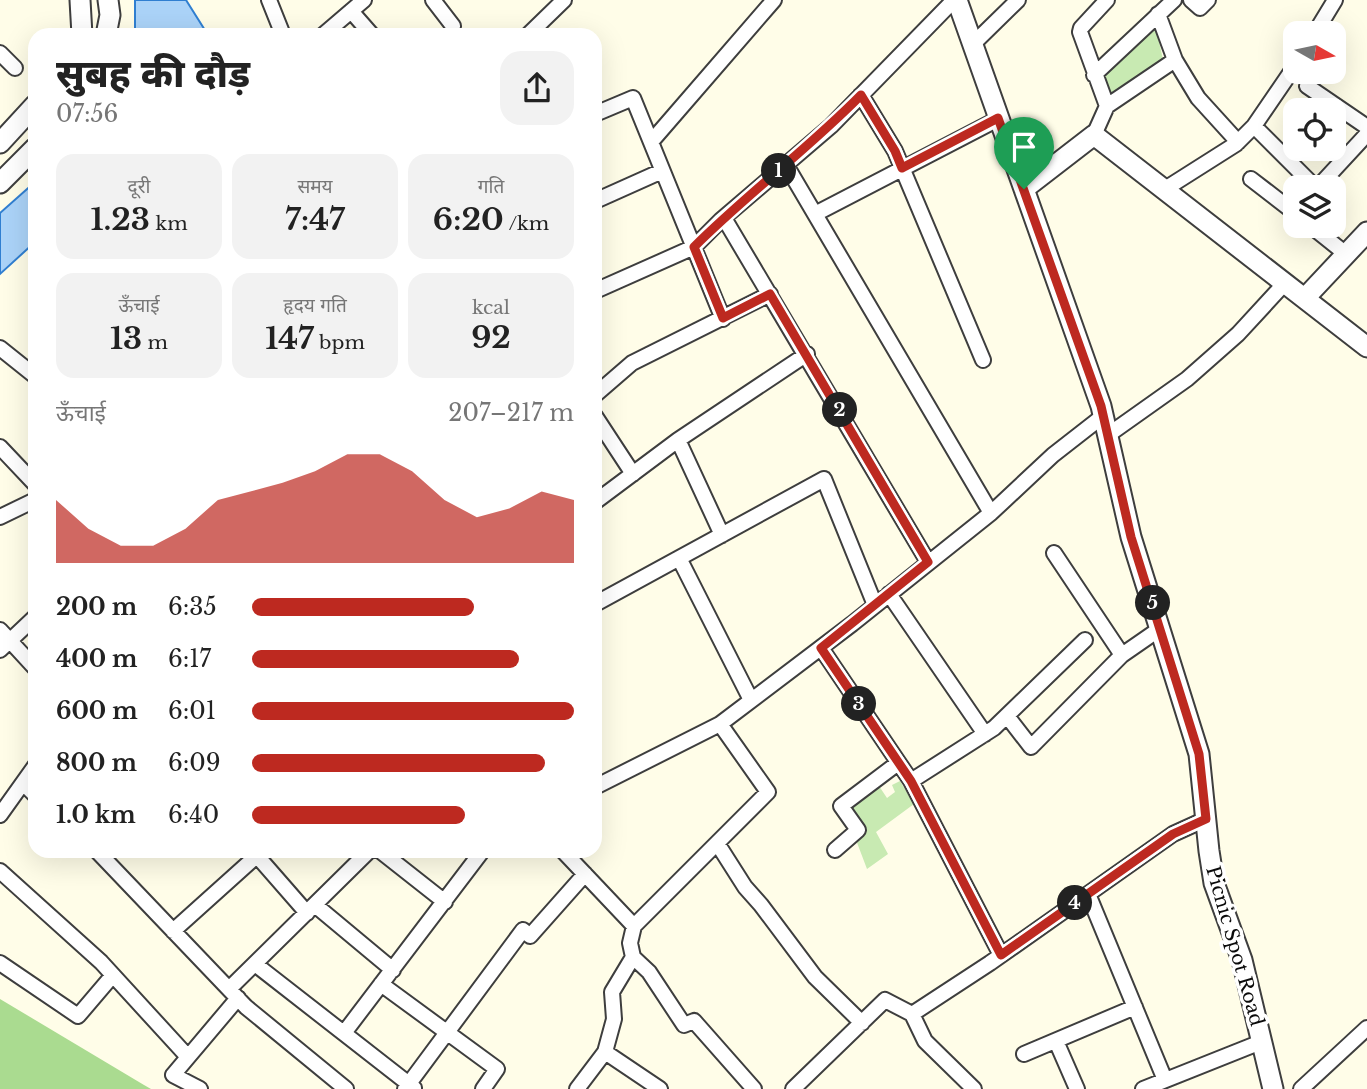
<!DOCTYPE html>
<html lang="hi">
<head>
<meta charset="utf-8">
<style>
  :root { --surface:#fff; --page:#f2f2f2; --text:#222; --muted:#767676; --accent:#bd2920 }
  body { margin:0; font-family:"Libre Baskerville","Noto Sans Devanagari",serif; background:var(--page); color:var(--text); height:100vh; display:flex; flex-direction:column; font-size:26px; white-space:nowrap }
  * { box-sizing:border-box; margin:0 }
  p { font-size:23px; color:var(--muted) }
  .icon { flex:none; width:38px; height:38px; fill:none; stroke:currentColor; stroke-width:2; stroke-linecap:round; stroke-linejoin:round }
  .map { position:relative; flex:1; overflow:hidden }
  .drawer { position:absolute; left:28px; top:28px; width:574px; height:830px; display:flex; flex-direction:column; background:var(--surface); border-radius:21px; box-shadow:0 7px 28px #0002 }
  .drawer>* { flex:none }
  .needle { width:46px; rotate:99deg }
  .buttons { position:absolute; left:1283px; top:21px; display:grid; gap:14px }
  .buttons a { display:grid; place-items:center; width:63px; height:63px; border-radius:14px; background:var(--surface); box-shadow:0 7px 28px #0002; font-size:35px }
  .pin { position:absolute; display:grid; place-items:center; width:60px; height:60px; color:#fff; margin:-72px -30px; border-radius:50% 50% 50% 0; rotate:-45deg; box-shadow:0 0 7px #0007 }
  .pin .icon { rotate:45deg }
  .km { position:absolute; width:35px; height:35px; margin:-18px; border-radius:50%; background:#222; color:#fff; font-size:19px; line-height:35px; text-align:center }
  .round { display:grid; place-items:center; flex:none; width:74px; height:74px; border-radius:21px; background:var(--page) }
  .headline { display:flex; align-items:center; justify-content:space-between; height:119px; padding:0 28px }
  h1 { font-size:38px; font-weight:800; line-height:52px }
  .metrics { display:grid; grid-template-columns:repeat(3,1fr); gap:10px; height:119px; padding:7px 28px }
  .metrics div { display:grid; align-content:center; border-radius:18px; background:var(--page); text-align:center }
  .metrics b { font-size:30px; font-weight:800 }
  .metrics small { font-size:19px; font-weight:400 }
  .metrics p { font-size:19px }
  .chart { height:196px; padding:14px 28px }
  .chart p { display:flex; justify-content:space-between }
  .chart svg { width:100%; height:126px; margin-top:7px; fill:var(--accent); opacity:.7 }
  ul { padding:0 28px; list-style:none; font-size:23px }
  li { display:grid; grid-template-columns:112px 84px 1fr; align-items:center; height:52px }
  li i { height:18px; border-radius:9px; background:var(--accent) }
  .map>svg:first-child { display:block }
  .green { fill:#c8eab2 }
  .forest { fill:#aadb90 }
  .water { fill:#abd3f8; stroke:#307fd1; stroke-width:2 }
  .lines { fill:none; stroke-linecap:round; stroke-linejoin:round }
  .minor-casing { stroke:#3e3e3e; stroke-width:18 }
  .tertiary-casing { stroke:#3e3e3e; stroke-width:23 }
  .minor { stroke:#fff; stroke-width:14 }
  .tertiary { stroke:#fff; stroke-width:19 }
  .route-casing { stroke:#fff; stroke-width:14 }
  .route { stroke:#bd2920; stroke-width:9 }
  .labels { text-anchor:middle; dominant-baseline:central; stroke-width:7; stroke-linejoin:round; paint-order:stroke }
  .street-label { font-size:19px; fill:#0b0b0b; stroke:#fff }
</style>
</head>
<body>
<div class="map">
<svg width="1367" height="1089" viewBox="0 0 1367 1089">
  <rect width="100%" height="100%" fill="#fffde8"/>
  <path class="green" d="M1156,28L1164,64L1110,98L1100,75Z
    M900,781L914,804L876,832L888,854L867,869L856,840L866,831L849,809L879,786L887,798L895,792L892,785Z"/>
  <path class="forest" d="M0,999L144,1085L151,1089H0Z"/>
  <path class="water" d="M135,0H186L208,35H135Z
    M35,182V242L0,274V213Z"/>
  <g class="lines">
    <defs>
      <path id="minor" d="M269,0L283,35
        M433,0L453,26
        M1191,0L1200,8L1208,0
        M351,11L372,35
        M1158,14L1175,60L1198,98L1238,142
        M1315,33L1335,0
        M323,35L364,0
        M528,35L564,0
        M972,45L1018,0
        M0,53L15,68
        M1094,75L1174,0
        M1307,86L1367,127
        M861,95L895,151L983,360
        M1107,106L1175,60
        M595,114L633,98L723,319
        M1254,126L1315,187
        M1094,135L1107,106L1080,32L1081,28L1107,0
        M651,142L774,0
        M786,165L991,513
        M1251,179L1295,213
        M1318,187L1367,134
        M1165,189L1236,144L1254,126L1295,66
        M595,201L662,171
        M815,214L998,119
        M724,218L928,562
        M1311,226L1346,254
        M595,291L694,247L721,220L831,126L954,0
        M0,348L35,376
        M595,395L632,363L770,294
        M595,416L633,474
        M1108,435L1187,379L1238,334L1285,283
        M678,440L722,535
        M0,447L35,484
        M595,502L678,440L807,354
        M0,517L35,500
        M679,558L751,700
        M889,594L985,734
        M595,604L824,479L875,605
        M0,630L35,668
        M821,648L911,781L1001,955
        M0,650L35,617
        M1122,655L1161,628
        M1007,716L1031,747L1122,655L1054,553
        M911,781L994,728L1085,640
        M23,783L35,795
        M595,787L720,724L852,624L991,513L1053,455L1103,416
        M0,815L35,766
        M717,843L745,887L761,905L815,977L862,1023
        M96,850L246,1007L346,1089
        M252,850L307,913
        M379,850L445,902
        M562,850L634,926
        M835,850L858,830L841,806L898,763
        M0,871L101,962L188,1057
        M1088,894L1165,1080
        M315,905L393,970
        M173,931L263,850
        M633,957L649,972L684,1025L694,1021L754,1089
        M0,963L78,1016L113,975
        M255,964L414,1088
        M381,984L497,1069L483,1089
        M229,989L370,850
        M912,1014L990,963L1173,834L1206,819
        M344,1033L483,850
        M1056,1041L1077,1089
        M605,1052L660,1089
        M1024,1054L1135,1007
        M200,1089L173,1075L238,998
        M405,1089L523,930L530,936L585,874
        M577,1089L605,1052L614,1019L612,992L633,957L630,943L634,926L768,792L720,724
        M793,1089L885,1000L912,1014L925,1041L974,1089
        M1143,1089L1261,1042
        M1301,1089L1367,1028"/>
      <path id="tertiary" d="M80,0L82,35
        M957,0L1101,406L1131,537L1199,754L1209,851L1214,883L1242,960L1273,1089
        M106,35L110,15L108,0
        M0,143L35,105
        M0,183L35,148
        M1024,189L1094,135L1367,347
        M1305,298L1367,232"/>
    </defs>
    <use href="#minor" class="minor-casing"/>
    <use href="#tertiary" class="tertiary-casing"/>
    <use href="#minor" class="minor"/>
    <use href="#tertiary" class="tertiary"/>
  </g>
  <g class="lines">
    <defs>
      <path id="route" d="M861,95L895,151L902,168L998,118L1101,406L1131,537L1199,754L1206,819L1173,834L1001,955L911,781L821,648L928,562L770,294L723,318L694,247C747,194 808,149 861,95Z"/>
    </defs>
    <use href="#route" class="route-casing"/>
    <use href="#route" class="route"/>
  </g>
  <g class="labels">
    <g class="street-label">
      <text transform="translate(1235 946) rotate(74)">Picnic Spot Road</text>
    </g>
  </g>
</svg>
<div class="buttons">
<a><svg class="needle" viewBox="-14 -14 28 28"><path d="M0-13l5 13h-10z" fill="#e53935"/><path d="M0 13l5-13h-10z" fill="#767676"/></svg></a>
<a><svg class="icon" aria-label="locate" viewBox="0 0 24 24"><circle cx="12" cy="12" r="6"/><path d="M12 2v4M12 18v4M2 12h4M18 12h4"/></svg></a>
<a><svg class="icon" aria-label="layers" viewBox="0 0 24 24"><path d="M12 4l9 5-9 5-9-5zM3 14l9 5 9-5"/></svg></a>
</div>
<div class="pin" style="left:1024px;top:189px;background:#1e9e55"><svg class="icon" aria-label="arrive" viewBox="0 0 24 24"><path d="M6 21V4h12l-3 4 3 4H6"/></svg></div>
<b class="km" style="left:779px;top:171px">1</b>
<b class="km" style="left:840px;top:410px">2</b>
<b class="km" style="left:859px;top:704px">3</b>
<b class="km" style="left:1075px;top:903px">4</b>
<b class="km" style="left:1153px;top:603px">5</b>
<section class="drawer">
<div class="headline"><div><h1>सुबह की दौड़</h1><p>07:56</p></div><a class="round"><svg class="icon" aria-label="share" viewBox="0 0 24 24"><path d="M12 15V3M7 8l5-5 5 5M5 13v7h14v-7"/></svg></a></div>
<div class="metrics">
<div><p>दूरी</p><b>1.23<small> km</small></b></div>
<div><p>समय</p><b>7:47</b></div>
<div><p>गति</p><b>6:20<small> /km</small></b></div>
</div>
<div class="metrics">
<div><p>ऊँचाई</p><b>13<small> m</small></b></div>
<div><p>हृदय गति</p><b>147<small> bpm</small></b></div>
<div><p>kcal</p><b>92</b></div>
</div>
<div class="chart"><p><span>ऊँचाई</span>207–217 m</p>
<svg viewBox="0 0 160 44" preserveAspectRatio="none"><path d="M0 44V22L10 32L20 38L30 38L40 32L50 22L60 19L70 16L80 12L90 6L100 6L110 12L120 22L130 28L140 25L150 19L160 22V44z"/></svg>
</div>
<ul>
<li><b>200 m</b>6:35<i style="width:69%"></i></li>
<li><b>400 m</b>6:17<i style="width:83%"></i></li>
<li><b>600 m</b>6:01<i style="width:100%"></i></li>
<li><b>800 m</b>6:09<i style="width:91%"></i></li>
<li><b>1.0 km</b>6:40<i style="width:66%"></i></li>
</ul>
</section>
</div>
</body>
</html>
